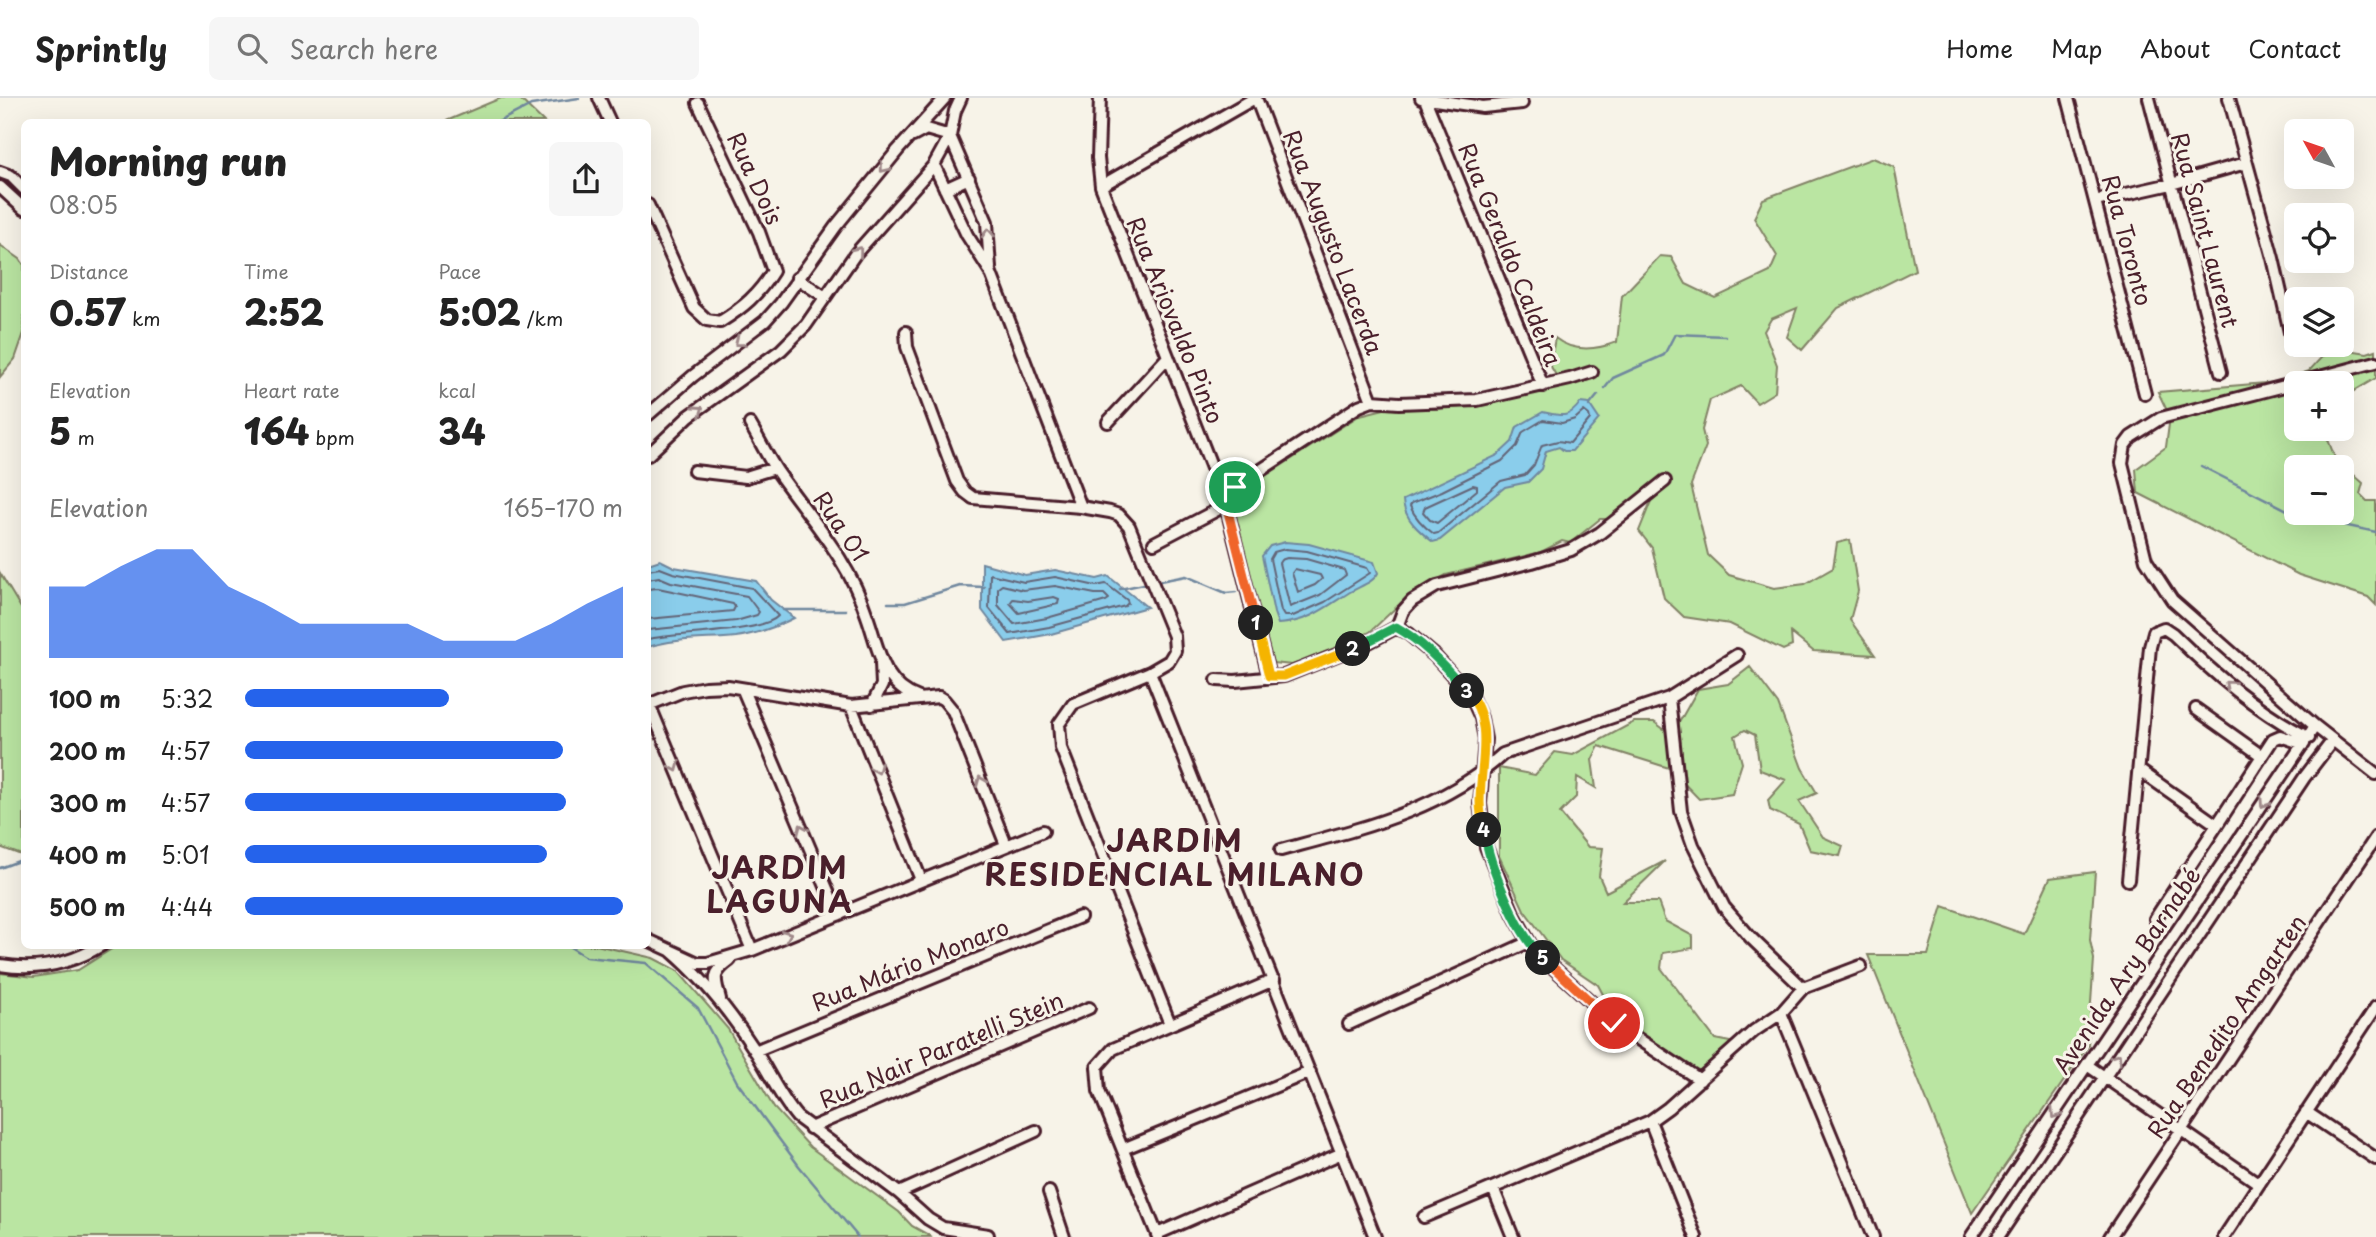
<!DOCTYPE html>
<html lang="en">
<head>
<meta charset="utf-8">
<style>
  :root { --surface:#fff; --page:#f6f6f6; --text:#222; --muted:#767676; --line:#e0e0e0; --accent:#2563eb }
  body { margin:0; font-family:"Playpen Sans",sans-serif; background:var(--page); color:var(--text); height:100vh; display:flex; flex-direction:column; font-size:26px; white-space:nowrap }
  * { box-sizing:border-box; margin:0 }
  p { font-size:23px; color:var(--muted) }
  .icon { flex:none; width:38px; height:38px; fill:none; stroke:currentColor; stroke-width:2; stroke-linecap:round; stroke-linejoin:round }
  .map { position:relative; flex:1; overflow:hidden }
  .drawer { position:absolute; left:21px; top:21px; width:630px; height:830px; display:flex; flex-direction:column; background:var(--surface); border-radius:10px; box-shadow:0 7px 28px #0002 }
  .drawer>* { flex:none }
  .needle { width:46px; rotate:310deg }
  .controls { position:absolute; left:2284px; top:21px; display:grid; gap:14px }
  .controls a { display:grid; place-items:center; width:70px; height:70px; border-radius:10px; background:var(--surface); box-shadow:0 7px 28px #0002; font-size:35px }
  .pin { position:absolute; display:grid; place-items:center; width:60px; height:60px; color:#fff; margin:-30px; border:4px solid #fff; border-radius:50%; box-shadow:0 2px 7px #0007 }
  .km { position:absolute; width:35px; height:35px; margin:-18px; border-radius:50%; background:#222; color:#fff; font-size:19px; line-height:35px; text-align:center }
  .round { display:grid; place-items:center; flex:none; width:74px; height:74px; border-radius:10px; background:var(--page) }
  .summary { display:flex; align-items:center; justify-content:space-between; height:119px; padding:0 28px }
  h1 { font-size:38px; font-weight:800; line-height:52px }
  .figures { display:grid; grid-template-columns:repeat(3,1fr); gap:10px; height:119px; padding:7px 28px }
  .figures div { display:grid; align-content:center }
  .figures b { font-size:35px; font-weight:800 }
  .figures small { font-size:19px; font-weight:400 }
  .figures p { font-size:19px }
  .chart { height:196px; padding:14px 28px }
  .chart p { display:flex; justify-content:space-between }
  .chart svg { width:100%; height:126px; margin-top:7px; fill:var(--accent); opacity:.7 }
  ul { padding:0 28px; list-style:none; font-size:23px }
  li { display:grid; grid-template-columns:112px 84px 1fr; align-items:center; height:52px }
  li i { height:18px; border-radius:9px; background:var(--accent) }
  header { display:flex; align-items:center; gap:42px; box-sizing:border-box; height:98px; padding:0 35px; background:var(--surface); border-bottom:2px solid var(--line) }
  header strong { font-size:33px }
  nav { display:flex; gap:38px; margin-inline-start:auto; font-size:24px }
  .search { width:490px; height:63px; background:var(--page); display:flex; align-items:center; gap:18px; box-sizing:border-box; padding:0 24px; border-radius:10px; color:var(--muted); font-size:26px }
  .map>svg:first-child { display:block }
  .green { fill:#bae5a2; stroke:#828266; stroke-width:2; fill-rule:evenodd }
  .water { fill:#8acdeb; stroke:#70879e; stroke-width:2 }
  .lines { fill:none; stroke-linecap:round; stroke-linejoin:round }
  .shore { stroke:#646578; stroke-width:2 }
  .stream { stroke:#70879e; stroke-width:2.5 }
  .minor-casing { stroke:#4a1f2b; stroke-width:16 }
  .minor { stroke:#f7f3e8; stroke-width:10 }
  .oneway { stroke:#a0898a }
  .split-1-casing { stroke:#fff; stroke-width:14 }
  .split-2-casing { stroke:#fff; stroke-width:14 }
  .split-3-casing { stroke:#fff; stroke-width:14 }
  .split-4-casing { stroke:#fff; stroke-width:14 }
  .split-5-casing { stroke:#fff; stroke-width:14 }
  .split-6-casing { stroke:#fff; stroke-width:14 }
  .split-1 { stroke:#f0652b; stroke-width:9 }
  .split-2 { stroke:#f5b400; stroke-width:9 }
  .split-3 { stroke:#22a559; stroke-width:9 }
  .split-4 { stroke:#f5b400; stroke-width:9 }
  .split-5 { stroke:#22a559; stroke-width:9 }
  .split-6 { stroke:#f0652b; stroke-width:9 }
  .labels { text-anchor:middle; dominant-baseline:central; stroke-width:6; stroke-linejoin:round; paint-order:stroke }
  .street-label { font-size:23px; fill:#4a1f2b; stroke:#f7f3e8 }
  .district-label { font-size:30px; font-weight:bold; letter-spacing:2px; fill:#4a1f2b; stroke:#f7f3e8 }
</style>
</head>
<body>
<header>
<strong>Sprintly</strong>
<div class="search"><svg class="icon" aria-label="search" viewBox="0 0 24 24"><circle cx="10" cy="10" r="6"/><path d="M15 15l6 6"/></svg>Search here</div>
<nav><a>Home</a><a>Map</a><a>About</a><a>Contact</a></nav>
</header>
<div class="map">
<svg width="2376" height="1139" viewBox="0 0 2376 1139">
  <rect width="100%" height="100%" fill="#f7f3e8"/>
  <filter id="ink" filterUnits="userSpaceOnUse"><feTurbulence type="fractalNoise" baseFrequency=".0143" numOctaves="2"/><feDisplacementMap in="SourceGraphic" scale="14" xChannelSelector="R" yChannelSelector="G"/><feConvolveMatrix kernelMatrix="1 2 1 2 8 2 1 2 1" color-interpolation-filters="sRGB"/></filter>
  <g filter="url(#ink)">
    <path class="green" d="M501,0H519L544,24H444Z
      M1873,60L1894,69L1915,172L1838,210L1802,252L1787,239L1797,210L1771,221L1764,233L1777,267L1775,294L1757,305L1741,288L1710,302L1702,332L1706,348L1691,387L1708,457L1729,477L1774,490L1805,486L1833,470L1837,445L1850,442L1858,493L1850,522L1875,557L1813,553L1791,535L1792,548L1783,552L1730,526L1684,519L1664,500L1652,450L1639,433L1651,403L1646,391L1620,421H1600L1570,445L1562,443L1541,454L1446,477L1406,500L1370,534L1325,556L1292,567L1273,565L1228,408L1245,391L1360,317L1388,310L1436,311L1490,305L1542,293L1560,284L1550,267L1555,240C1574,255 1596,252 1617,244L1622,198L1660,158L1671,159L1686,186L1715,200L1770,174L1777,158L1754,120L1763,101Z
      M0,147L20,161L24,167V235L15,261L0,279Z
      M2331,249L2367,255L2376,252V280L2342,300V285H2296V331H2324L2335,360L2363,385L2360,396L2367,403H2376V507L2368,499L2299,477L2138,395L2136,371L2166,349L2170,319L2158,294L2278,284L2309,273ZM2296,369H2342V415H2296Z
      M0,475L24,515V758L0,749Z
      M1750,569L1778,606L1802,670L1817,695L1799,703L1823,739L1843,748L1840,758L1810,752L1799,726L1770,712L1768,702L1786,682L1760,672L1755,637L1745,632L1735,638L1742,665L1732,696L1699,701L1669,670L1599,648L1592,662L1596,690L1577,679L1576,699L1560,715L1588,749L1603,750L1599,778L1606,794L1665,763L1623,804H1658L1665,823L1693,838V850L1663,855L1661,870L1715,941L1735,945L1727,967L1701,976L1615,919L1598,887L1561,862L1524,812L1499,758V670L1535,677L1555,654L1573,657L1634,624H1654L1672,637L1698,591L1728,586Z
      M2095,774L2090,842L2094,861L2088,948L1972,1115L1868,857H1928L1943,808L2024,836L2050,780Z
      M118,847H596L653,860L678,873L728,931L774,1010L810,1049L899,1114L912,1128L932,1139H0V875L34,879L78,872Z"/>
    <path class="water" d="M1580,305L1589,306L1599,321L1572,353H1564L1559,349L1546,353L1541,371L1528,384L1505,389L1440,442L1433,444C1419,433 1404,421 1403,402L1498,357L1512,344L1517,329L1543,314C1562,318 1568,321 1580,305Z
      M1285,444L1309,446L1374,464L1378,475C1373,485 1360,488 1350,494C1326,509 1309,524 1278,526L1274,515L1262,458L1270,448Z
      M660,462L674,469L756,483L771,502L794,520C776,529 756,536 736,539C707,542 675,540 648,549V466Z
      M982,465L1025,477L1055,472L1097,481L1108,478L1147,509L1051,536L1006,544L982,512Z"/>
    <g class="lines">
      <path class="shore" d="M1584,313L1589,317L1590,321L1570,345L1558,343L1542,347L1534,367L1525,377L1501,383L1438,435L1434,436C1423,428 1415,420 1410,408L1412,405L1442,393L1502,363L1517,348L1523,334L1543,322L1562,325L1575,321Z
        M1473,387L1477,388V392L1437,425L1430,422L1423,414L1425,409Z
        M1285,451L1307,453L1367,470L1370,475L1325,504L1293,518H1284L1281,513L1270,461L1274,454Z
        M1287,460L1306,461L1344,472L1346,477L1320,497L1290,509L1279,465L1281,462Z
        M1295,471L1320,477L1322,481L1315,487L1298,494L1292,475Z
        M648,472L660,470L673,475L752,490L778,518C763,535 674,535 648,541
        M990,476L1024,484L1055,479L1096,488L1106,486L1127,502L1128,505L1125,508L1049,529L1010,536L989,510Z
        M648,481L659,479L671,484L747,498L759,514L757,517L736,523L648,532
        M1002,487L1023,492L1055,488L1095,496H1104L1109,501L1106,503L1047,520L1014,526L998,507V490Z
        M648,491L658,490L733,506L735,509L733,513L648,521
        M1054,499L1059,501L1058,506L1019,515L1010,505L1013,501L1028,503Z"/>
      <path class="stream" d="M498,24L531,7L579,0
        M1605,290L1613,280L1664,257L1675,236L1725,238
        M1589,308L1598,297
        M2201,368L2297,417L2376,434
        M1160,483L1186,478L1226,495L1236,494
        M1120,491L1144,486
        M888,505H905L960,488L984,489
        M783,512H846
        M0,770L24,761
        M567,847L586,859L646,865L698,910L737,984L799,1068L858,1139"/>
      <defs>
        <path id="minor" d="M599,0L610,24
          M1100,0L1098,60L1101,88L1225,403L1269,578
          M1256,0L1372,303
          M1421,0L1483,9L1522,5
          M2068,0L2145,296
          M2149,0L2221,274
          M2229,0L2273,160L2294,252
          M1425,1L1543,288
          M913,38L926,31L950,38L987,124L990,170
          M934,67L967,137L990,173L1081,409
          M0,74L11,78L24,91
          M1101,88L1255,0
          M0,89L24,111
          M945,91L969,80
          M2095,103L2171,86L2246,65
          M648,107L694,210L707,222L720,224C744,209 758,197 773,173L759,134L698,5
          M797,180L825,199
          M906,234L907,249L957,383L965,394L973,400L1081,409L1110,414L1119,417L1129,428L1174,538L1175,553L1169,563L1150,574L1073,606L1059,626L1061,650L1170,926
          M2296,285L2161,320L2131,339L2125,347L2122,365L2146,462L2172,502L2315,628L2376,676
          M2297,285L2376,264
          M648,317L693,278L765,223L781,205L836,128L898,52L945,0
          M1108,324L1167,260
          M750,326C759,341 767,358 777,373C811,422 848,460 867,518C879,551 882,587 919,600
          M648,357L689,318L781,252L806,227L856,155L934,67L950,38L955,13L961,0
          M694,373L746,379L775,370
          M1154,445L1217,412L1235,389L1359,308L1372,303L1399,305L1477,302L1570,281L1592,274
          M1397,529L1409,536L1434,557L1471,598L1481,620L1485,641L1480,706L1486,749L1513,815L1533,851L1614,925L1700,982
          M1150,574L1375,1139
          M1217,582L1235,583L1284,578L1369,544L1397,529L1403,513L1412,503L1437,488L1532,464L1571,452L1600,435L1665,383
          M743,592L838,817
          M1669,600L1681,713L1693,747L1724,809L1751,840L1803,890
          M649,606L752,852
          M648,607L683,593L705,589L728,588L851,608L939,599L944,602L953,613L1006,747
          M872,607L882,587L881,565
          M851,608L921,782
          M2196,611L2262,658
          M2139,672L2217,727L2273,641L2280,638L2304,646
          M1281,752C1359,731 1441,713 1503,656L1669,600L1737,557
          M2128,782L2150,549L2154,534L2164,530L2173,536C2214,576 2257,613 2309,640
          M2155,821L2217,727
          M648,842L698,865H708L752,852L1043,733
          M670,852C703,880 730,914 754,951C769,974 779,998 797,1019L899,1095L928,1121L943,1130L988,1137
          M0,867C36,873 71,866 102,847
          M720,901C714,880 712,875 730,862
          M1781,915L1873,1139
          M1349,926L1529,844
          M755,953L1080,819
          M2087,967L2258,1085
          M2306,1014L2376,1061
          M1650,1023L1696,1139
          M810,1030L1089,910
          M1123,1051L1310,974
          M1493,1090L1513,1139
          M1049,1094L1064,1139
          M899,1095L1036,1033
          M1424,1119L1650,1023L1668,1010L1754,933L1781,915L1803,890L1861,868
          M1157,1136L1342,1055
          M1158,1139L1099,993L1097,969L1113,951L1274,882
          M1971,1139L2315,628
          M1998,1139L2304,680L2333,642
          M2110,1139L2376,739
          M2224,1139L2376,909"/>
      </defs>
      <use href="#minor" class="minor-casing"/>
      <use href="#minor" class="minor"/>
    </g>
    <defs><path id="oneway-chevron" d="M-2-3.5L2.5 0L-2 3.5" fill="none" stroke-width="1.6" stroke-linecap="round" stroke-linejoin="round" transform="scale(1.75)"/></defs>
    <g class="oneway">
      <use href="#oneway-chevron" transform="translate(884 70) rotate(129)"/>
      <use href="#oneway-chevron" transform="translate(988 135) rotate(-94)"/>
      <use href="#oneway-chevron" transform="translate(858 153) rotate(-51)"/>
      <use href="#oneway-chevron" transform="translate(739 244) rotate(142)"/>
      <use href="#oneway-chevron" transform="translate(699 312) rotate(-35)"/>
      <use href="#oneway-chevron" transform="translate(2229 587) rotate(-139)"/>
      <use href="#oneway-chevron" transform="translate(675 669) rotate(67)"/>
      <use href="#oneway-chevron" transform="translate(877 671) rotate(68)"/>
      <use href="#oneway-chevron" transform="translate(981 683) rotate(-112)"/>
      <use href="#oneway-chevron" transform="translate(2264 705) rotate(124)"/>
      <use href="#oneway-chevron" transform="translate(802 731) rotate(-113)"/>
      <use href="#oneway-chevron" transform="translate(787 837) rotate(-22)"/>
      <use href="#oneway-chevron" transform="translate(2117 960) rotate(-56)"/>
      <use href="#oneway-chevron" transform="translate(2055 1016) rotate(124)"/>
    </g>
  </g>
  <g class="lines" filter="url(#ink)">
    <defs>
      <path id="split-1" d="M1235,389L1225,402L1256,525"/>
      <path id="split-2" d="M1256,525L1269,578H1284L1353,551"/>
      <path id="split-3" d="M1353,551L1396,529C1425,545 1445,569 1467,593"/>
      <path id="split-4" d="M1467,593C1495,623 1480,667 1480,704C1480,713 1482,723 1484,732"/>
      <path id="split-5" d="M1484,732C1489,767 1517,836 1543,860"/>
      <path id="split-6" d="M1543,860L1614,925"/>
    </defs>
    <use href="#split-1" class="split-1-casing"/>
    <use href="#split-2" class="split-2-casing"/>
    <use href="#split-3" class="split-3-casing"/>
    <use href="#split-4" class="split-4-casing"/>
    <use href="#split-5" class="split-5-casing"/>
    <use href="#split-6" class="split-6-casing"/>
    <use href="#split-1" class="split-1"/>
    <use href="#split-2" class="split-2"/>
    <use href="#split-3" class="split-3"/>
    <use href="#split-4" class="split-4"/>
    <use href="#split-5" class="split-5"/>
    <use href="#split-6" class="split-6"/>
  </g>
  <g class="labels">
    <g class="street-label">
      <text transform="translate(756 80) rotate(65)">Rua Dois</text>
      <text transform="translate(2206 132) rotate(75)">Rua Saint Laurent</text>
      <text transform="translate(2128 142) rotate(75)">Rua Toronto</text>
      <text transform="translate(1334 144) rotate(69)">Rua Augusto Lacerda</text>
      <text transform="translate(1511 156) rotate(68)">Rua Geraldo Caldeira</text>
      <text transform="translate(1176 222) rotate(68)">Rua Ariovaldo Pinto</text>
      <text transform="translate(842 428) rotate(56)">Rua 01</text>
      <text transform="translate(910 866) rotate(-22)">Rua Mário Monaro</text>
      <text transform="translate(2126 872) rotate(-56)">Avenida Ary Barnabé</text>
      <text transform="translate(2226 928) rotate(-56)">Rua Benedito Amgarten</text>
      <text transform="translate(941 951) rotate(-23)">Rua Nair Paratelli Stein</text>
    </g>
    <g class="district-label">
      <text x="1175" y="741">JARDIM<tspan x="1175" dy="34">RESIDENCIAL MILANO</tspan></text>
      <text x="780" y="768">JARDIM<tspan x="780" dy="34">LAGUNA</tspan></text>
    </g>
  </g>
</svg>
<div class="controls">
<a><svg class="needle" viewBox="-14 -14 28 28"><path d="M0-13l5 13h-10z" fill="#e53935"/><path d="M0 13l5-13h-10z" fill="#767676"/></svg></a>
<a><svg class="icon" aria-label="locate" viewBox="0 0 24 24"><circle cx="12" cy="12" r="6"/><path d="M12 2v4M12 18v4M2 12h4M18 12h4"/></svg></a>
<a><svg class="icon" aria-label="layers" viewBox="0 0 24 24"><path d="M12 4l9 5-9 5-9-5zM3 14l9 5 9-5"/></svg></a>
<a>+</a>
<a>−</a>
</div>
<div class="pin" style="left:1235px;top:389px;background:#1e9e55"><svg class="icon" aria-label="arrive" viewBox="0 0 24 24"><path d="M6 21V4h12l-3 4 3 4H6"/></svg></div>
<div class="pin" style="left:1614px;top:925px;background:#d93025"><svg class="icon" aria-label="check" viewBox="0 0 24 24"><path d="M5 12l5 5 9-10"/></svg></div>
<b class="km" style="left:1256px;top:525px">1</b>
<b class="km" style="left:1353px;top:551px">2</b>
<b class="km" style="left:1467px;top:593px">3</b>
<b class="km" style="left:1484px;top:732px">4</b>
<b class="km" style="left:1543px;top:860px">5</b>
<section class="drawer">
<div class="summary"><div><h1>Morning run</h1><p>08:05</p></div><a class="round"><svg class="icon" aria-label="share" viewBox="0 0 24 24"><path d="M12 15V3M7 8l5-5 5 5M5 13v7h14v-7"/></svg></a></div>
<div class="figures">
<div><p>Distance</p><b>0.57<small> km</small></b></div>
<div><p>Time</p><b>2:52</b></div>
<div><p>Pace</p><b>5:02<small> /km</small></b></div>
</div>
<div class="figures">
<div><p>Elevation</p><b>5<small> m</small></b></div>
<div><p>Heart rate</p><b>164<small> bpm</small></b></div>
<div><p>kcal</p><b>34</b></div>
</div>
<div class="chart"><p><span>Elevation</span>165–170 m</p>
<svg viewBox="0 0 160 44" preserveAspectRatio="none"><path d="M0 44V19L10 19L20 12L30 6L40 6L50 19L60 25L70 32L80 32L90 32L100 32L110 38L120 38L130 38L140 32L150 25L160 19V44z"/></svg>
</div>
<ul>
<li><b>100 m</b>5:32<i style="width:54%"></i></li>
<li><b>200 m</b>4:57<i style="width:84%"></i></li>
<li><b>300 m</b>4:57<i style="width:85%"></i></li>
<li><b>400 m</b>5:01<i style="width:80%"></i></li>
<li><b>500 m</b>4:44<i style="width:100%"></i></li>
</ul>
</section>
</div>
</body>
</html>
